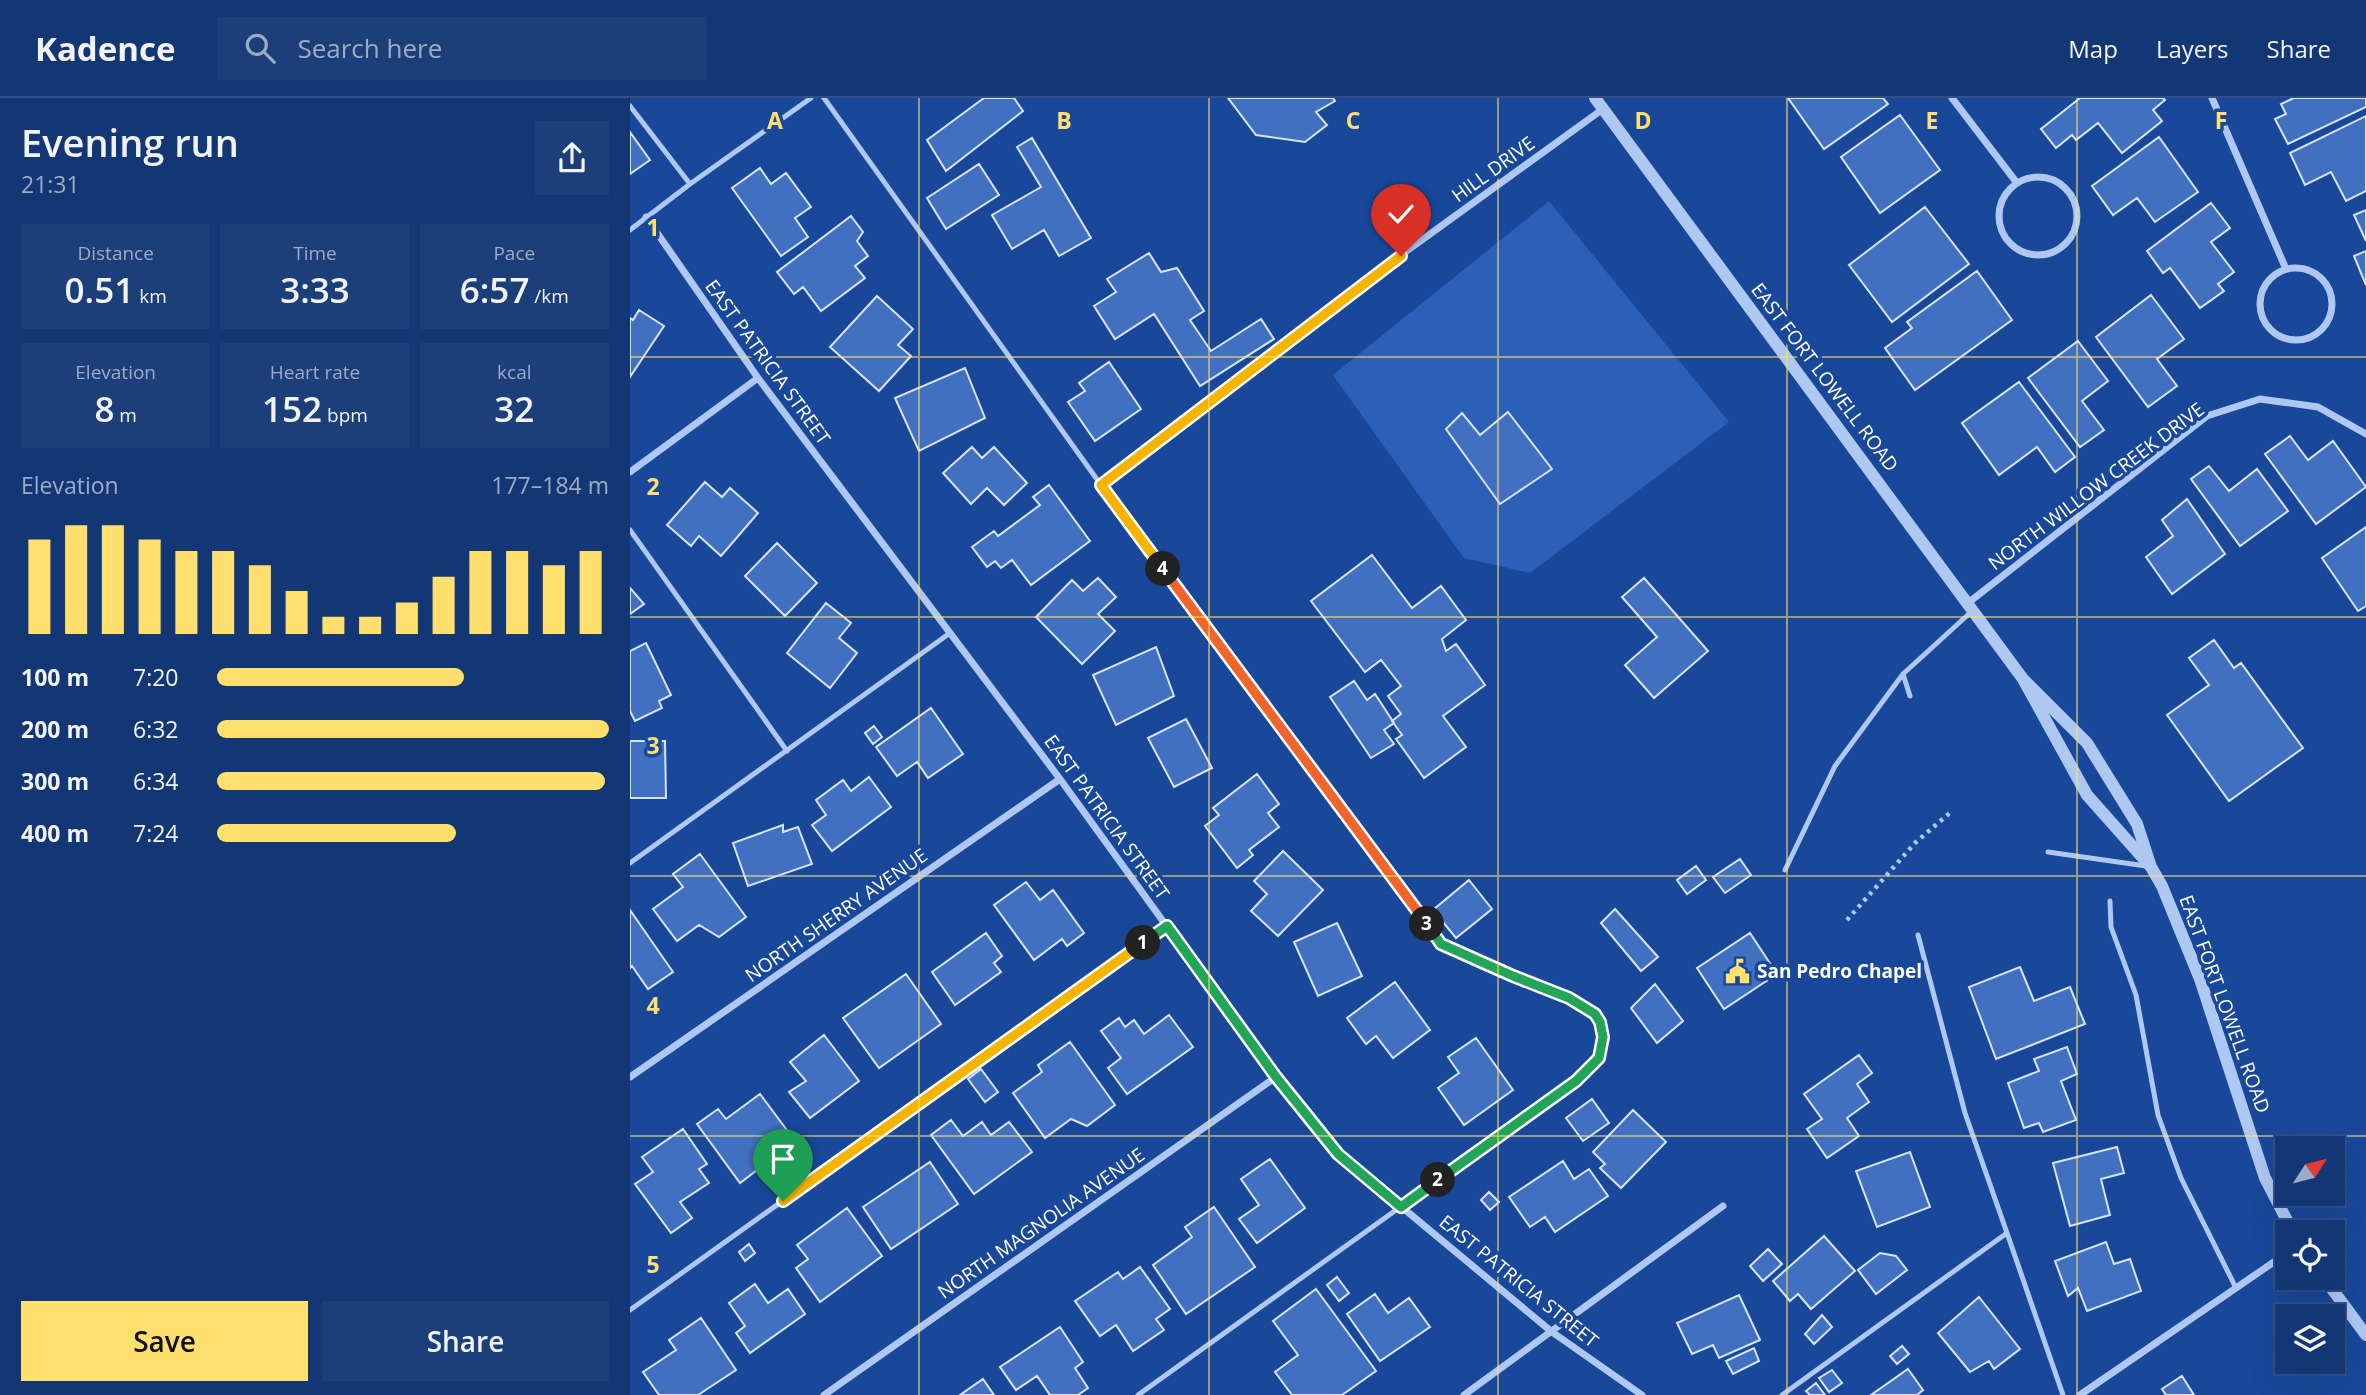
<!DOCTYPE html>
<html lang="en">
<head>
<meta charset="utf-8">
<style>
  :root { --surface:#133674; --page:#1c3e79; --text:#f1f3f6; --muted:#9dabc5; --line:#325086; --accent:#ffe06f }
  body { margin:0; font-family:"Open Sans",sans-serif; background:var(--page); color:var(--text); height:100vh; display:flex; flex-direction:column; font-size:26px; white-space:nowrap }
  * { box-sizing:border-box; margin:0 }
  p { font-size:23px; color:var(--muted) }
  .icon { flex:none; width:38px; height:38px; fill:none; stroke:currentColor; stroke-width:2; stroke-linecap:round; stroke-linejoin:round }
  .map { position:relative; flex:1; overflow:hidden }
  .drawer { display:flex; flex-direction:column; background:var(--surface); width:630px }
  .drawer>* { flex:none }
  .needle { width:46px; rotate:54deg }
  .buttons { position:absolute; left:1645px; top:1038px; display:grid; gap:14px }
  .buttons a { display:grid; place-items:center; width:70px; height:70px; border-radius:0px; background:var(--surface); box-shadow:0 7px 28px #0002,0 0 0 2px var(--line); font-size:35px }
  .pin { position:absolute; display:grid; place-items:center; width:60px; height:60px; color:#fff; margin:-72px -30px; border-radius:50% 50% 50% 0; rotate:-45deg; box-shadow:0 0 7px #0007 }
  .pin .icon { rotate:45deg }
  .km { position:absolute; width:35px; height:35px; margin:-18px; border-radius:50%; background:#222; color:#fff; font-size:19px; line-height:35px; text-align:center }
  .round { display:grid; place-items:center; flex:none; width:74px; height:74px; border-radius:0px; background:var(--page) }
  .overview { display:flex; align-items:center; justify-content:space-between; height:119px; padding:0 21px }
  h1 { font-size:38px; font-weight:600; line-height:52px }
  .figures { display:grid; grid-template-columns:repeat(3,1fr); gap:10px; height:119px; padding:7px 21px }
  .figures div { display:grid; align-content:center; border-radius:0px; background:var(--page); text-align:center }
  .figures b { font-size:35px; font-weight:600 }
  .figures small { font-size:19px; font-weight:400 }
  .figures p { font-size:19px }
  .chart { height:196px; padding:14px 21px }
  .chart p { display:flex; justify-content:space-between }
  .chart svg { width:100%; height:126px; margin-top:7px; stroke:var(--accent); stroke-width:6 }
  .cta { display:flex; gap:14px; margin-top:auto; padding:14px 21px }
  .cta a { flex:1; height:80px; border-radius:0px; background:var(--accent); color:#111; font-size:28px; font-weight:600; line-height:80px; text-align:center }
  .cta a+a { background:var(--page); color:var(--text) }
  ul { padding:0 21px; list-style:none; font-size:23px }
  li { display:grid; grid-template-columns:112px 84px 1fr; align-items:center; height:52px }
  li i { height:18px; border-radius:9px; background:var(--accent) }
  header { display:flex; align-items:center; gap:42px; box-sizing:border-box; height:98px; padding:0 35px; background:var(--surface); border-bottom:2px solid var(--line) }
  header strong { font-size:33px }
  nav { display:flex; gap:38px; margin-inline-start:auto; font-size:24px }
  .search { width:490px; height:63px; background:var(--page); display:flex; align-items:center; gap:18px; box-sizing:border-box; padding:0 24px; border-radius:0px; color:var(--muted); font-size:26px }
  main { display:flex; flex:1; min-height:0 }
  .map>svg:first-child { display:block }
  .grass { fill:#2c60b8 }
  .building { fill:#4270c1; stroke:#d6e5fc; stroke-width:2 }
  .lines { fill:none; stroke-linecap:round; stroke-linejoin:round }
  .path { stroke:#afc8f2; stroke-width:4.5; stroke-dasharray:3.5 5; stroke-linecap:butt }
  .service { stroke:#afc8f2; stroke-width:5 }
  .minor { stroke:#afc8f2; stroke-width:7 }
  .tertiary { stroke:#afc8f2; stroke-width:12 }
  .split-1-casing { stroke:#fff; stroke-width:14 }
  .split-2-casing { stroke:#fff; stroke-width:14 }
  .split-3-casing { stroke:#fff; stroke-width:14 }
  .split-4-casing { stroke:#fff; stroke-width:14 }
  .split-5-casing { stroke:#fff; stroke-width:14 }
  .split-1 { stroke:#f5b400; stroke-width:9 }
  .split-2 { stroke:#22a559; stroke-width:9 }
  .split-3 { stroke:#22a559; stroke-width:9 }
  .split-4 { stroke:#f0652b; stroke-width:9 }
  .split-5 { stroke:#f5b400; stroke-width:9 }
  .grid { fill:none; stroke:#ffe06f; stroke-width:2; stroke-opacity:0.55 }
  .labels { text-anchor:middle; dominant-baseline:central; stroke-width:7; stroke-linejoin:round; paint-order:stroke }
  .street-label { font-size:19px; fill:#fff; stroke:#19489b }
  .poi-label { font-size:19px; font-weight:bold; fill:#fff; stroke:#19489b; text-anchor:start }
  .grid-label { font-size:23px; text-anchor:middle; font-weight:bold; fill:#ffe06f; stroke:#19489b; stroke-width:7; stroke-linejoin:round; paint-order:stroke }
</style>
</head>
<body>
<header>
<strong>Kadence</strong>
<div class="search"><svg class="icon" aria-label="search" viewBox="0 0 24 24"><circle cx="10" cy="10" r="6"/><path d="M15 15l6 6"/></svg>Search here</div>
<nav><a>Map</a><a>Layers</a><a>Share</a></nav>
</header>
<main>
<section class="drawer">
<div class="overview"><div><h1>Evening run</h1><p>21:31</p></div><a class="round"><svg class="icon" aria-label="share" viewBox="0 0 24 24"><path d="M12 15V3M7 8l5-5 5 5M5 13v7h14v-7"/></svg></a></div>
<div class="figures">
<div><p>Distance</p><b>0.51<small> km</small></b></div>
<div><p>Time</p><b>3:33</b></div>
<div><p>Pace</p><b>6:57<small> /km</small></b></div>
</div>
<div class="figures">
<div><p>Elevation</p><b>8<small> m</small></b></div>
<div><p>Heart rate</p><b>152<small> bpm</small></b></div>
<div><p>kcal</p><b>32</b></div>
</div>
<div class="chart"><p><span>Elevation</span>177–184 m</p>
<svg viewBox="0 0 160 44" preserveAspectRatio="none"><path d="M5 44V11M15 44V6M25 44V6M35 44V11M45 44V15M55 44V15M65 44V20M75 44V29M85 44V38M95 44V38M105 44V33M115 44V24M125 44V15M135 44V15M145 44V20M155 44V15"/></svg>
</div>
<ul>
<li><b>100 m</b>7:20<i style="width:63%"></i></li>
<li><b>200 m</b>6:32<i style="width:100%"></i></li>
<li><b>300 m</b>6:34<i style="width:99%"></i></li>
<li><b>400 m</b>7:24<i style="width:61%"></i></li>
</ul>
<div class="cta"><a>Save</a><a>Share</a></div>
</section>
<div class="map">
<svg width="1736" height="1297" viewBox="0 0 1736 1297">
  <rect width="100%" height="100%" fill="#19489b"/>
  <path class="grass" d="M919,103L1099,324L900,475L834,460L703,277Z"/>
  <path class="building" d="M354,0H384L393,13L316,73L297,42Z
    M598,0H703L705,3L686,14L697,27L675,44L626,37Z
    M1158,0H1253L1258,6L1194,51Z
    M1450,0H1533L1535,2L1523,12L1532,23L1492,55L1468,25L1446,42L1442,37L1426,50L1411,31Z
    M1664,0H1736V9L1658,46L1645,21L1656,16L1651,6Z
    M1270,17L1310,72L1250,115L1211,59Z
    M1736,18V93L1716,103L1701,74L1675,87L1660,55Z
    M0,34L20,62L0,76Z
    M1529,39L1568,94L1525,124L1507,100L1483,117L1462,88Z
    M402,40L461,140L429,158L414,132L382,151L362,117L411,89L387,49Z
    M349,66L369,97L316,131L297,100Z
    M130,70L141,86L156,75L181,109L165,120L178,139L151,158L102,90Z
    M1581,105L1600,130L1581,144L1604,174L1588,186L1594,193L1570,210L1540,170L1533,175L1517,153Z
    M1295,109L1339,166L1262,224L1219,167Z
    M1736,112V143L1724,117Z
    M221,118L233,134L227,143L238,158L225,168L235,180L191,213L173,189L164,196L147,174Z
    M1736,153V187L1724,158Z
    M519,155L531,174L547,170L574,213L560,222L581,253L631,221L644,241L570,288L524,216L485,241L464,208L486,194L477,181Z
    M1347,173L1382,222L1285,292L1255,250L1282,230L1277,224Z
    M1521,197L1554,241L1527,261L1547,288L1518,309L1466,239Z
    M247,198L283,231L268,247L281,258L249,293L200,249Z
    M9,212L34,228L0,279V220L3,222Z
    M1448,243L1478,283L1452,303L1474,332L1450,349L1398,280Z
    M479,264L511,311L465,343L438,304L455,293L449,285Z
    M335,270L355,320L289,353L265,300Z
    M1389,284L1445,359L1425,374L1407,349L1369,377L1332,325Z
    M878,314L922,371L870,406L816,331L832,315L850,337Z
    M1660,338L1678,362L1703,343L1736,389L1686,426L1635,356Z
    M342,349L352,360L364,349L397,385L374,407L357,390L341,406L313,375Z
    M1579,368L1599,393L1627,371L1658,413L1610,448L1561,381Z
    M75,384L92,399L100,390L128,415L91,458L69,438L61,448L37,427Z
    M419,387L460,443L401,487L382,462L371,470L365,463L357,469L342,449L364,433L368,438L410,407L403,399Z
    M1557,401L1595,456L1542,496L1516,459L1543,438L1532,422Z
    M1736,429V508L1728,513L1692,460Z
    M147,445L187,485L155,518L115,478Z
    M742,457L782,510L811,488L836,522L812,541L816,553L826,546L855,587L813,618L836,649L794,680L766,641L772,637L762,623L771,616L758,598L771,588L751,562L735,574L681,503Z
    M468,480L486,499L468,516L485,533L452,566L406,519L442,482L453,493Z
    M1014,480L1078,553L1024,600L995,567L1027,539L992,499Z
    M0,490L14,506L0,516Z
    M196,505L221,525L209,540L227,555L200,590L157,555Z
    M1584,542L1604,570L1611,565L1673,650L1599,703L1537,617L1579,587L1559,560Z
    M16,545L41,597L29,603L32,610L5,623L0,613V553Z
    M526,549L544,598L486,627L463,577Z
    M724,583L737,602L745,596L764,625L754,632L764,646L741,660L700,599Z
    M301,610L333,656L298,680L287,664L267,678L246,649Z
    M556,621L582,670L544,689L518,640Z
    M244,628L252,639L243,646L235,635Z
    M0,643H35L36,700H0Z
    M627,676L649,706L638,715L649,729L619,752L623,757L607,770L575,728L589,717L583,710Z
    M239,679L261,709L202,753L182,727L196,717L186,702L213,682L221,693Z
    M153,727V734L168,729L182,766L118,788L103,745Z
    M653,753L693,792L648,838L621,813L637,796L624,783Z
    M70,756L116,819L89,839L69,827L47,843L23,811L53,789L43,776Z
    M1110,761L1121,777L1095,795L1083,779Z
    M1066,768L1076,782L1057,796L1047,782Z
    M839,782L862,811L826,840L803,812Z
    M396,784L410,802L423,792L454,835L437,848L432,841L404,862L364,807Z
    M985,811L1028,859L1011,873L971,825Z
    M0,812L43,874L18,891L2,868L0,870Z
    M707,825L732,878L688,898L664,844Z
    M356,835L372,858L364,865L371,874L325,907L302,874Z
    M1120,835L1147,876L1094,911L1067,870Z
    M1390,869L1404,903L1440,889L1455,926L1366,961L1339,889Z
    M276,876L311,926L249,970L213,920Z
    M765,884L800,932L763,960L746,938L736,946L717,920Z
    M1025,886L1053,923L1027,945L1001,910Z
    M539,917L563,949L497,996L478,970L491,960L471,933L489,920L495,929L504,922L514,936Z
    M194,937L229,983L180,1020L159,994L176,983L160,964Z
    M846,940L883,992L834,1027L808,990L829,975L818,959Z
    M440,944L485,1007L457,1028L441,1021L415,1040L383,995L412,974L408,967Z
    M1437,949L1447,976L1431,983L1446,1022L1413,1034L1409,1025L1394,1030L1378,985L1409,973L1404,961Z
    M1229,957L1242,975L1227,986L1239,1004L1217,1020L1229,1038L1197,1060L1177,1031L1192,1021L1174,996Z
    M351,971L368,994L355,1004L338,981Z
    M130,996L165,1043L110,1085L67,1026L88,1011L96,1021Z
    M962,1001L979,1025L953,1043L936,1020Z
    M1003,1012L1036,1044L991,1090L970,1070L975,1066L963,1054Z
    M321,1022L333,1038L352,1024L361,1037L379,1024L402,1054L344,1096L301,1037Z
    M53,1031L77,1066L69,1071L79,1085L50,1104L62,1120L41,1135L5,1086L23,1074L12,1059Z
    M1487,1049L1494,1075L1471,1081L1480,1117L1440,1128L1423,1065Z
    M1280,1054L1300,1109L1247,1129L1226,1073Z
    M640,1061L675,1110L627,1145L609,1121L629,1107L611,1081Z
    M933,1063L944,1081L959,1071L978,1098L925,1134L915,1119L900,1129L879,1099Z
    M300,1064L328,1106L261,1151L233,1109Z
    M859,1094L869,1104L860,1112L851,1102Z
    M584,1109L625,1169L556,1216L523,1167L562,1139L555,1129Z
    M217,1110L252,1158L190,1204L166,1170L178,1161L167,1147Z
    M1194,1138L1225,1173L1181,1211L1168,1196L1160,1203L1143,1183Z
    M1476,1144L1484,1166L1500,1161L1511,1193L1457,1213L1448,1190L1438,1198L1425,1163Z
    M119,1146L125,1155L115,1163L109,1154Z
    M1138,1151L1152,1166L1133,1183L1120,1168Z
    M1250,1155L1266,1158L1277,1172L1246,1196L1228,1172Z
    M510,1169L540,1211L526,1221L534,1232L503,1253L486,1227L470,1238L445,1203L488,1174L493,1181Z
    M707,1179L719,1195L709,1203L697,1187Z
    M125,1186L138,1205L158,1191L175,1216L120,1255L106,1235L115,1228L99,1205Z
    M686,1191L746,1273L712,1297H662L645,1274L668,1257L643,1223Z
    M745,1196L758,1215L779,1200L800,1229L750,1263L717,1216Z
    M1109,1197L1130,1242L1089,1260L1083,1247L1062,1256L1047,1225Z
    M1349,1199L1390,1251L1364,1271L1359,1263L1340,1274L1308,1235Z
    M1192,1217L1202,1229L1184,1246L1175,1236Z
    M71,1220L106,1272L68,1297H29L13,1274L46,1252L39,1242Z
    M430,1229L453,1264L445,1270L458,1290L448,1297H420L407,1278L386,1292L370,1269Z
    M1272,1248L1279,1256L1267,1266L1260,1258Z
    M1124,1250L1129,1263L1103,1276L1096,1263Z
    M1278,1271L1293,1292L1287,1297H1241Z
    M1202,1272L1212,1285L1199,1294L1189,1280Z
    M1552,1278L1564,1297H1536L1532,1291Z
    M353,1281L364,1297H330Z
    M1186,1285L1195,1297H1180L1176,1293Z"/>
  <g class="lines">
    <path class="path" d="M1217,822L1285,745L1322,713"/>
    <path class="service" d="M194,0L471,387L811,846C834,856 857,867 880,877C900,886 962,904 969,923C981,952 964,965 946,983L508,1297
      M0,8L60,86
      M0,132L60,86L181,0
      M0,432L157,653
      M1273,576L1280,598
      M1418,754L1516,768
      M0,765L320,535
      M1155,772L1205,668L1273,576L1341,514
      M1480,803L1481,829L1506,897L1528,1017L1551,1080L1606,1190
      M1288,837L1335,1015L1377,1135
      M0,1212L537,828
      M1152,1297L1377,1135L1433,1297"/>
    <path class="minor" d="M1322,0L1387,85
      M1582,0L1656,171
      M1369 118a39 39 0 1 1 78 0a39 39 0 1 1-78 0Z
      M16,119L128,280L430,681L646,979L708,1056L922,1234L1012,1297
      M1630 206a36 36 0 1 1 72 0a36 36 0 1 1-72 0Z
      M0,374L128,280
      M471,387L771,157L973,11
      M1338,505L1577,318L1630,301L1688,309L1736,336
      M0,979L430,681
      M194,1297L646,979
      M834,1297L1093,1108
      M1450,1297L1657,1155"/>
    <path class="tertiary" d="M965,0L1393,581L1457,697L1521,769L1507,726L1457,645L1393,581
      M1521,769L1532,788L1570,881L1635,1080L1663,1134
      M1694,1180L1736,1237"/>
  </g>
  <g class="lines">
    <defs>
      <path id="split-1" d="M153,1103L513,845"/>
      <path id="split-2" d="M513,845L537,828L646,979L708,1056L771,1109L808,1082"/>
      <path id="split-3" d="M797,826L811,846L883,878L939,900L965,916L970,924L973,939L969,960L946,983L808,1082"/>
      <path id="split-4" d="M533,471L797,826"/>
      <path id="split-5" d="M533,471L471,387L771,158"/>
    </defs>
    <use href="#split-1" class="split-1-casing"/>
    <use href="#split-2" class="split-2-casing"/>
    <use href="#split-3" class="split-3-casing"/>
    <use href="#split-4" class="split-4-casing"/>
    <use href="#split-5" class="split-5-casing"/>
    <use href="#split-1" class="split-1"/>
    <use href="#split-2" class="split-2"/>
    <use href="#split-3" class="split-3"/>
    <use href="#split-4" class="split-4"/>
    <use href="#split-5" class="split-5"/>
  </g>
  <path class="grid" d="M289,0V1297M579,0V1297M868,0V1297M1157,0V1297M1447,0V1297M0,259H1736M0,519H1736M0,778H1736M0,1038H1736"/>
  <defs>
    <symbol id="civic-bare" viewBox="-9 -9 18 18"><path d="M-.6-6.5H3V-4.5H.6V-3L4-1V1h2V6H-6V1h2V-1L-.6-3ZM-1.2 2.5V6h2.4V2.5Z" fill="#ffe06f" stroke="#19489b" stroke-width="2.5" paint-order="stroke"/></symbol>
  </defs>
  <g fill-rule="evenodd">
    <use href="#civic-bare" x="1090" y="856" width="35" height="35"/>
  </g>
  <g class="labels">
    <g class="street-label">
      <text transform="translate(863 71) rotate(-36)">HILL DRIVE</text>
      <text transform="translate(138 264) rotate(54)">EAST PATRICIA STREET</text>
      <text transform="translate(1195 279) rotate(53)">EAST FORT LOWELL ROAD</text>
      <text transform="translate(1466 388) rotate(-37)">NORTH WILLOW CREEK DRIVE</text>
      <text transform="translate(477 719) rotate(54)">EAST PATRICIA STREET</text>
      <text transform="translate(206 817) rotate(-35)">NORTH SHERRY AVENUE</text>
      <text transform="translate(1595 906) rotate(70)">EAST FORT LOWELL ROAD</text>
      <text transform="translate(411 1125) rotate(-35)">NORTH MAGNOLIA AVENUE</text>
      <text transform="translate(889 1183) rotate(39)">EAST PATRICIA STREET</text>
    </g>
    <g class="poi-label">
      <text x="1127" y="873">San Pedro Chapel</text>
    </g>
  </g>
  <g class="grid-label">
    <text x="145" y="31">A</text>
    <text x="434" y="31">B</text>
    <text x="723" y="31">C</text>
    <text x="1013" y="31">D</text>
    <text x="1302" y="31">E</text>
    <text x="1591" y="31">F</text>
    <text x="23" y="138">1</text>
    <text x="23" y="397">2</text>
    <text x="23" y="656">3</text>
    <text x="23" y="916">4</text>
    <text x="23" y="1175">5</text>
  </g>
</svg>
<div class="buttons">
<a><svg class="needle" viewBox="-14 -14 28 28"><path d="M0-13l5 13h-10z" fill="#e53935"/><path d="M0 13l5-13h-10z" fill="#9dabc5"/></svg></a>
<a><svg class="icon" aria-label="locate" viewBox="0 0 24 24"><circle cx="12" cy="12" r="6"/><path d="M12 2v4M12 18v4M2 12h4M18 12h4"/></svg></a>
<a><svg class="icon" aria-label="layers" viewBox="0 0 24 24"><path d="M12 4l9 5-9 5-9-5zM3 14l9 5 9-5"/></svg></a>
</div>
<div class="pin" style="left:153px;top:1103px;background:#1e9e55"><svg class="icon" aria-label="arrive" viewBox="0 0 24 24"><path d="M6 21V4h12l-3 4 3 4H6"/></svg></div>
<div class="pin" style="left:771px;top:158px;background:#d93025"><svg class="icon" aria-label="check" viewBox="0 0 24 24"><path d="M5 12l5 5 9-10"/></svg></div>
<b class="km" style="left:513px;top:845px">1</b>
<b class="km" style="left:808px;top:1082px">2</b>
<b class="km" style="left:797px;top:826px">3</b>
<b class="km" style="left:533px;top:471px">4</b>
</div>
</main>
</body>
</html>
